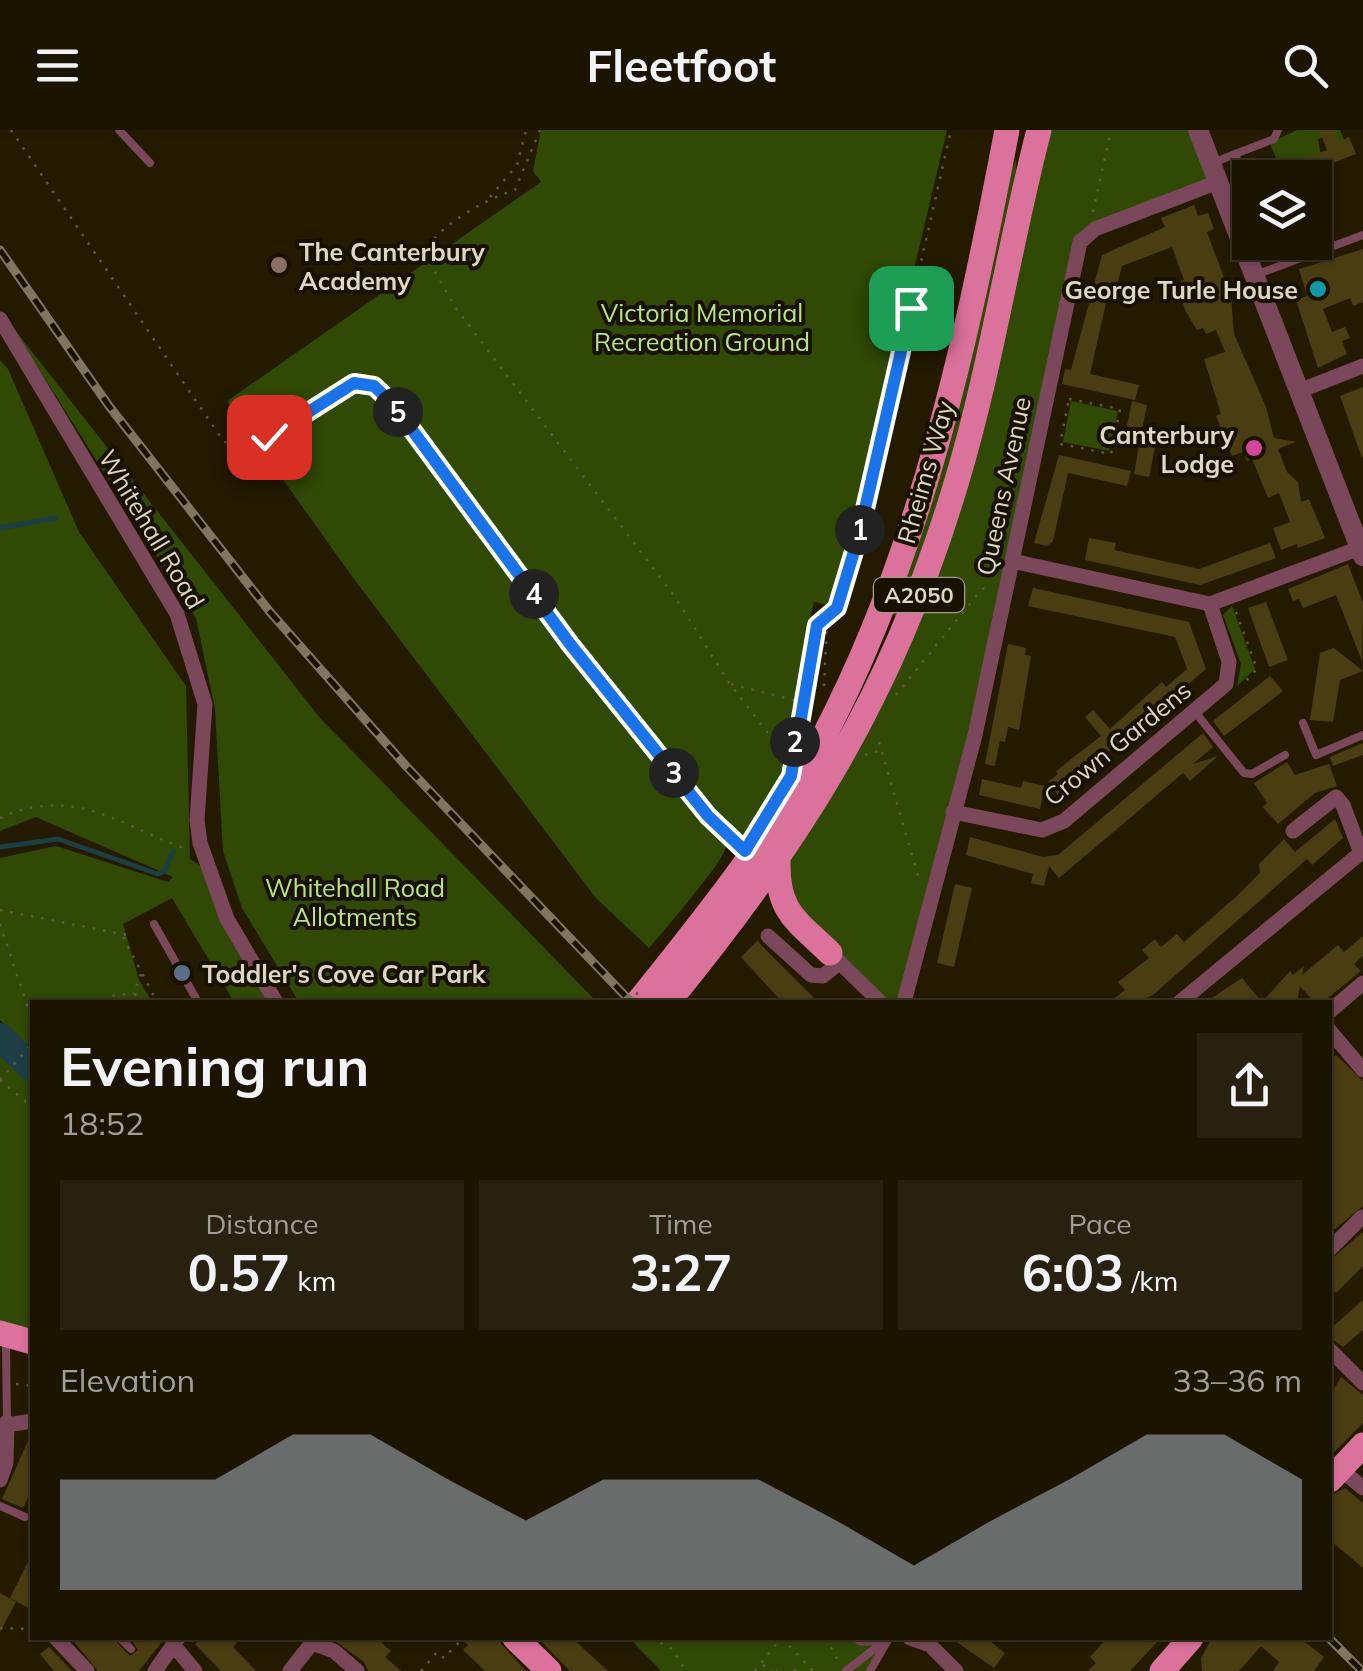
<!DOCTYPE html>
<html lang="en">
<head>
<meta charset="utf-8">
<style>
  :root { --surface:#1b1400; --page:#28210f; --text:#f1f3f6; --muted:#a09e99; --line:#393322; --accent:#8c9099 }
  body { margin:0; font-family:Mulish,sans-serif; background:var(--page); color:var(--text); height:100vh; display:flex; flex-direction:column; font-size:38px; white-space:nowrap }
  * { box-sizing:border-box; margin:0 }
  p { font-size:32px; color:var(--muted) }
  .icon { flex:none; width:55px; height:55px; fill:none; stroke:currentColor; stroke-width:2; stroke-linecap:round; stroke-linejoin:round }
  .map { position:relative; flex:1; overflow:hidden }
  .drawer { position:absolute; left:30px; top:870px; width:1302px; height:640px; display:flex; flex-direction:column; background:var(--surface); border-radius:0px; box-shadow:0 2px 8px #0004,0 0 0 2px var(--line) }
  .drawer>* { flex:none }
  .controls { position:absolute; left:1232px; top:30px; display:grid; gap:20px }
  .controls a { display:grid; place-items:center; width:100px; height:100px; border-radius:0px; background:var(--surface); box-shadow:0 2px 8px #0004,0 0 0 2px var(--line); font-size:50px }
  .pin { position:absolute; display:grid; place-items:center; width:85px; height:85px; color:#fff; margin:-42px; border-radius:20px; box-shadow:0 5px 15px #0006 }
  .km { position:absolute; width:50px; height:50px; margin:-25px; border-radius:50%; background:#222; color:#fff; font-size:28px; line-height:50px; text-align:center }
  .round { display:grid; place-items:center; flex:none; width:105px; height:105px; border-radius:0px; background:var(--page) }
  .head { display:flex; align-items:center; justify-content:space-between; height:170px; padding:0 30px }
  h1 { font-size:55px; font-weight:700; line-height:75px }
  .stats { display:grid; grid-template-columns:repeat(3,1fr); gap:15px; height:170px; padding:10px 30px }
  .stats div { display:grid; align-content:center; border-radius:0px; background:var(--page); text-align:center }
  .stats b { font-size:50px; font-weight:700 }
  .stats small { font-size:28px; font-weight:400 }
  .stats p { font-size:28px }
  .chart { height:280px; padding:20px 30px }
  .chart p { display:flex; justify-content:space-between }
  .chart svg { width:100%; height:180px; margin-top:10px; fill:var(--accent); opacity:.7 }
  header { display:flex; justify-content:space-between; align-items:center; height:130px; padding:0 30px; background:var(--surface); font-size:45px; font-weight:700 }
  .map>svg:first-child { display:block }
  .green { fill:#304905 }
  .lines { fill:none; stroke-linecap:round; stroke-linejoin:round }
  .stream { stroke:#1c3e44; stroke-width:5 }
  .river { stroke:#1c3e44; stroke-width:28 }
  .building { fill:#4b3d12 }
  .path { stroke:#625942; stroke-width:2.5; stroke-dasharray:2.5 8; stroke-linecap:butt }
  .service { stroke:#7b485b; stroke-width:8 }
  .minor { stroke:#7b485b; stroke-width:15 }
  .tertiary { stroke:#7b485b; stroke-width:20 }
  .primary { stroke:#db729c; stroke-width:25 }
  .rail-casing { stroke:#7f7661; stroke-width:9 }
  .rail { stroke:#191100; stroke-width:5; stroke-dasharray:15; stroke-linecap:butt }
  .path-bridge { stroke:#625942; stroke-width:2.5; stroke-dasharray:2.5 8; stroke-linecap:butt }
  .route-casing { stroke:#fff; stroke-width:20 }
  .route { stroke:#1a73e8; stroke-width:12 }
  .education-dot { fill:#8d6e63; stroke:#191100; stroke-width:4 }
  .culture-dot { fill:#0f9aa8; stroke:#191100; stroke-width:4 }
  .hotel-dot { fill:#d1479c; stroke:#191100; stroke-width:4 }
  .service-dot { fill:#5c6f8a; stroke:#191100; stroke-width:4 }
  .labels { text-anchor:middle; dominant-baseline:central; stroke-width:8; stroke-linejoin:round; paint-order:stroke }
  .shield { fill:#191100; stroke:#a39c8b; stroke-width:2.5 }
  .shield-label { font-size:22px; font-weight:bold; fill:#ded7c6 }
  .poi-label { font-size:25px; font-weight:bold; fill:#ded7c6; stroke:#191100; text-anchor:start }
  .park-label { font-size:25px; fill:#b8e483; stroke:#191100 }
  .street-label { font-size:25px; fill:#ded7c6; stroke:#191100 }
</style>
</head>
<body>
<header><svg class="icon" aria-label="menu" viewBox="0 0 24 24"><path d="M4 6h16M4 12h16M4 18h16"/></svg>Fleetfoot<svg class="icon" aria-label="search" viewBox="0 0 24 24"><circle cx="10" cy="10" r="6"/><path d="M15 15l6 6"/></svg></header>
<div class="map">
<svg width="1363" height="1541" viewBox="0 0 1363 1541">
  <rect width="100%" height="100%" fill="#241a00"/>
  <path class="green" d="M541,0H947L834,477L814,472L809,492L823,495L785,636L788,643L745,712L735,704C726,714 724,725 715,737C694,765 672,791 649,818L596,768L351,445L227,271L541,52L533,41Z
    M1039,0H1198L1218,52L1088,104L904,872H880L784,778L778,731L921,460Z
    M1297,0H1340L1345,12L1336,16L1331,5L1318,9L1321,26L1281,41L1270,13Z
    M1016,29L1017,62L965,289L900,488L891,484L922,402L955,287L1004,58Z
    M11,195L320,588L597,872H299L242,778L223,721L215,579L196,488Z
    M0,230L8,239L79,402L186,556L190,729L201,736L270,872H234L172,768L123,794L139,850L152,872H32V922L0,890V728L56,716L168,752L173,747L36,687L0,701Z
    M1071,271L1118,281L1109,321L1063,312Z
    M1232,476L1255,539L1237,556L1241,534L1223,485Z
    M0,907L32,940V1200L0,1191Z
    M629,1508H890L870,1541H661Z"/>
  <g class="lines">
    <path class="stream" d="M0,398L55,388
      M0,717L58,709L158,744L165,741L173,721"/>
    <path class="river" d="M0,907L32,938"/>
  </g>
  <path class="building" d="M1319,0H1334L1339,12L1349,7L1356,24L1294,48H1252L1248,38L1272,29L1276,39L1327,20Z
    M1194,75L1198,86L1208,83L1214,99L1207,102L1231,166L1234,204L1266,277L1274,308L1296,312L1278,319L1287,342L1298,352L1301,372L1309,369L1325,408L1298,418L1297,414L1281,420L1273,398L1290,392L1279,363L1268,368L1252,329L1247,331L1243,322L1232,326L1221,299L1216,286L1221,284L1204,229L1225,222L1216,200L1206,204L1203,198L1197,200L1186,182L1179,163L1184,161L1180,151L1184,150L1172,117L1122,136L1115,163L1108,164L1090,244L1139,255L1135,270L1062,254L1065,239L1071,240L1102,125L1165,97L1161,88Z
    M1363,119V172L1353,176L1350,168L1323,179L1332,202L1345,197L1350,208L1342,211L1347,224L1318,238L1296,170L1307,166L1299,139Z
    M1363,257V327L1362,328L1340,266Z
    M1132,271L1147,275L1140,309L1125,306Z
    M1140,309L1156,312L1149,347L1134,344Z
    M1059,325L1131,341L1127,356L1068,343L1053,411L1047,416L1034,413Z
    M1089,408L1116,413L1114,420L1199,439L1270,413L1276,428L1200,455L1085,430Z
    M1348,434L1363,473L1362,531L1336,465L1303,478L1299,469L1293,471L1288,459Z
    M1033,458L1189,492L1206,539L1058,665L1048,652L1058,644L1056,641L1101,606L1085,587L1093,580L1110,599L1162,552L1166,557L1187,539L1175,507L1028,476Z
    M1266,472L1288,530L1269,537L1248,478Z
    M1008,514L1026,518L1025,525L1031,526L1019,600L1008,597L1005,612L1000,611L995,636L985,634Z
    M1334,518L1363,541L1340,550L1333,592L1310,590L1320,523Z
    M1270,546L1283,561L1224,606L1213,591Z
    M1203,603L1213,617L1193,634L1218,626L1190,651L1183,643L1059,748L1049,736L1044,756L1031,753L1033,744L966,725L970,707L1043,727L1058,725Z
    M1363,613V625L1333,636L1330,627Z
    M1287,632L1295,645L1329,634L1337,656L1315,663L1278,694L1263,677L1267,673L1254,653Z
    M982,649L1021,658L1023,651L1045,656L1040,679L979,665Z
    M1335,689L1343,708L1312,735L1307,729L1154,864L1140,872H1110L1125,860L1118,852L1149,828L1142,820L1155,809L1161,817L1177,804L1184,812L1237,766L1260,743L1259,734L1284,709L1295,722Z
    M955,754L972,758L954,837L937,833Z
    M1363,806V826L1354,834L1361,841L1323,872H1314L1300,856L1297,872H1206L1242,848L1262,872L1290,841L1293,845L1304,836L1302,845L1338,815L1344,822Z
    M758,810L760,814L818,872H782L741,827Z
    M1336,925L1363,951V1076L1330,1103V930Z
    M1363,1102V1136L1336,1163L1330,1156V1130Z
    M1363,1170V1200L1343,1217L1330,1207V1199Z
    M1341,1247L1363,1265V1293L1330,1326V1266Z
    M32,1302V1359L23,1378L2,1369Z
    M1345,1358L1363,1373V1438L1330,1410V1366Z
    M32,1424V1480L10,1468Z
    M0,1463L16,1472L0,1502Z
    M71,1508H113L130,1526L138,1520L130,1508H165L139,1541H98Z
    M202,1508H241L233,1517L256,1541H221L195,1514Z
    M331,1508H376L391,1521L385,1527L401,1541H368L364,1532Z
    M461,1508H496L526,1541H485L463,1520L468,1515Z
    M538,1508H572L608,1541H570Z
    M951,1508H986L1005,1523L994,1538Z
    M1107,1508H1161L1130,1541H1088L1096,1533L1090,1527Z
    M1212,1508H1300L1324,1527L1314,1541H1273L1279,1532L1261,1516L1239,1541H1202L1201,1528Z
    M49,1517L72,1541H54L40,1524Z"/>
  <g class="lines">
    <path class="path" d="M11,0L224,312L246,315
      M540,0L515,60C484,70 442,93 424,122L455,177L675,467L730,554L787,628
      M490,67L517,35L526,0
      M1093,82L1111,0
      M1069,269L1120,279L1111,324L1060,314Z
      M269,307L355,253L373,255L393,275L570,514L721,699
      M1236,482L1257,539L1243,554
      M731,554L801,572
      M824,556L827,489
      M896,565L981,460L991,454
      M879,612L919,749
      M795,613L817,495L837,479L859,405L951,0
      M865,625L882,620
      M0,688C72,655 118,694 186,719
      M0,780L127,805
      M0,794L32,890
      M123,807L157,872
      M141,844L134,863L142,872
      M104,872L111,866L134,863
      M0,950L32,914
      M0,950L32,977
      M16,1254L32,1256
      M0,1498L32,1499
      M651,1508L672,1519L686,1541
      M782,1508L813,1541
      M826,1508L838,1531
      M763,1535L772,1541
      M421,1541L437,1522L444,1528L463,1508
      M755,1541L780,1509
      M776,1541H778
      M794,1541L798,1538"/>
    <path class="service" d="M119,0L150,33
      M1235,24L1274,9L1278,0
      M1215,32L1235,24L1250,63
      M1255,145L1363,105
      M1195,582L1244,643L1252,644L1285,625
      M1303,593L1316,625L1363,605
      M731,708L746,722
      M154,794L198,872
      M6,1219L7,1292
      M0,1376L25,1387
      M120,1508L131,1519
      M846,1541L886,1510
      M870,1541L888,1510"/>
    <path class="minor" d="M0,189L177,484L205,574L197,690L200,713L227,789L276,872
      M1299,261L1363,236
      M1012,431L1210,474L1360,418
      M953,682L1042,700L1064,691L1226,554L1229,532L1210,474
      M1293,701L1336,667L1343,675L1361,723
      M768,806L811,845L823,846L840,832
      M833,826L880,872
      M904,872L975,605L1080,112L1095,99L1218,52
      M1180,872L1363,721
      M1330,881L1363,853
      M1330,901L1363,940
      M1330,1119L1362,1087
      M1330,1220L1363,1253
      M0,1296L32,1291
      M1340,1339L1363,1358
      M0,1350L6,1333L7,1292
      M56,1508L87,1541
      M861,1508H885
      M910,1508L930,1515L956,1541
      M175,1517L195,1541
      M155,1541L178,1508
      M290,1541L312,1513L334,1521L357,1541"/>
    <path class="tertiary" d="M1198,0L1363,426"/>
    <path class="primary" d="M778,731C777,782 796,790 830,823
      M638,872C706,787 774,704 824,606C923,416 967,209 1007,0
      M668,872C806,704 896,558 958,347C992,233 1009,115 1039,0
      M0,1203L32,1212
      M1330,1350L1363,1315
      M515,1508L549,1541
      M1162,1541L1191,1508"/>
    <defs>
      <path id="rail" d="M0,120L109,276L270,482L406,636L631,872
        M1329,1508L1362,1541"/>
    </defs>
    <use href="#rail" class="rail-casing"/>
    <use href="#rail" class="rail"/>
    <path class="path-bridge" d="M629,872L641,859"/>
  </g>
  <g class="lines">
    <defs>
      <path id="route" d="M269,307L354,253L374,256L393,274L570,514L708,686L745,721L791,646L817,495L837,478L859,405L911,178"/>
    </defs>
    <use href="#route" class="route-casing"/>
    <use href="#route" class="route"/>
  </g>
  <circle class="education-dot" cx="279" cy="135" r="10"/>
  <circle class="culture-dot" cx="1318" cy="159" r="10"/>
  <circle class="hotel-dot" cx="1254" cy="318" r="10"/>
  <circle class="service-dot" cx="182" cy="843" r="10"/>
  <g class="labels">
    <rect class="shield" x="874" y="448" width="90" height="34" rx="8"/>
    <g class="shield-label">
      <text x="919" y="465">A2050</text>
    </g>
    <g class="poi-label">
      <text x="299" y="121">The Canterbury<tspan x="299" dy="29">Academy</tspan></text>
      <text x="1298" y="159" text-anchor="end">George Turle House</text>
      <text x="1234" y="304" text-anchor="end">Canterbury<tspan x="1234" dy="29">Lodge</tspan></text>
      <text x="202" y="843">Toddler's Cove Car Park</text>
    </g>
    <g class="park-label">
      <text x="702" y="182">Victoria Memorial<tspan x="702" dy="29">Recreation Ground</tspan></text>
      <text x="355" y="757">Whitehall Road<tspan x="355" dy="29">Allotments</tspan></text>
    </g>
    <g class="street-label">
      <text transform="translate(925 342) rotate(-74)">Rheims Way</text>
      <text transform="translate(1003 356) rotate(-78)">Queens Avenue</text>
      <text transform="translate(152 399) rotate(59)">Whitehall Road</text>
      <text transform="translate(1117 613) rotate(-39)">Crown Gardens</text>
    </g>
  </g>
</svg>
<div class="controls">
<a><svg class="icon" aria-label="layers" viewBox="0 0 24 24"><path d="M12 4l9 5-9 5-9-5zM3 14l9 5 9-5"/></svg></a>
</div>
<div class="pin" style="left:911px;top:178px;background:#1e9e55"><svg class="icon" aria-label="arrive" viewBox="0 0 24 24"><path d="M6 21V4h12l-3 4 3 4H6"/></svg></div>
<div class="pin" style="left:269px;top:307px;background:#d93025"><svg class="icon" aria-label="check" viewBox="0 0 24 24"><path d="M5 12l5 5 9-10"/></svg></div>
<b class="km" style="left:860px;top:400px">1</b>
<b class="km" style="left:795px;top:612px">2</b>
<b class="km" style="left:674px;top:643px">3</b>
<b class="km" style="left:534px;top:464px">4</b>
<b class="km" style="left:398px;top:282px">5</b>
<section class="drawer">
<div class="head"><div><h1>Evening run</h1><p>18:52</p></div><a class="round"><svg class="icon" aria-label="share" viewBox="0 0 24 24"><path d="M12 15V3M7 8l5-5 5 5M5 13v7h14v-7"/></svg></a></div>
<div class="stats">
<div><p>Distance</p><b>0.57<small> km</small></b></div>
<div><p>Time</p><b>3:27</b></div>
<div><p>Pace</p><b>6:03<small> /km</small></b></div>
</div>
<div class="chart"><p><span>Elevation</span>33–36 m</p>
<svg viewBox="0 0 160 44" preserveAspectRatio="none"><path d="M0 44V17L10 17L20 17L30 6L40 6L50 17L60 27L70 17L80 17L90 17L100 27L110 38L120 27L130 17L140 6L150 6L160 17V44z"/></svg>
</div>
</section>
</div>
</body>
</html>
